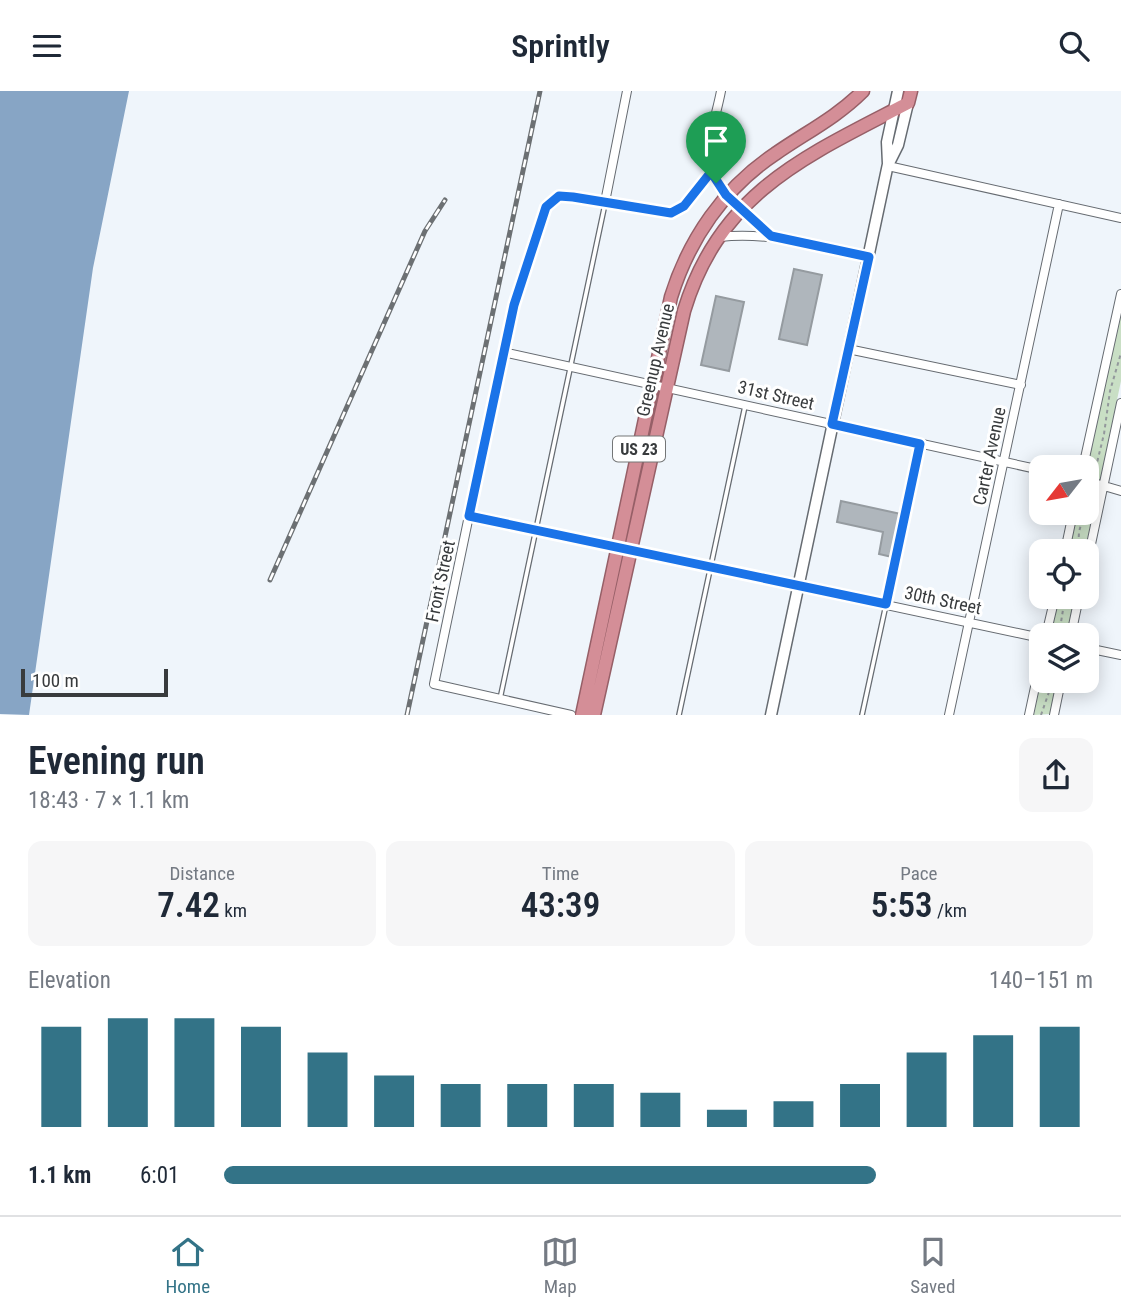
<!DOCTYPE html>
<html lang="en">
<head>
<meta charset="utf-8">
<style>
  :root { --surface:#fff; --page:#f6f6f7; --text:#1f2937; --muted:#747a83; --line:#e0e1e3; --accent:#337387 }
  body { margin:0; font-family:"Roboto Condensed",sans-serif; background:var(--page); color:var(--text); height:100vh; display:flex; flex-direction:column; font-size:26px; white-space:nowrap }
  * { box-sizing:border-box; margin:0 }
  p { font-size:23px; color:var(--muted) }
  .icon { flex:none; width:38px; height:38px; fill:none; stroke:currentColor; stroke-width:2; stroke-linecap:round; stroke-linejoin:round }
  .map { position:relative; height:624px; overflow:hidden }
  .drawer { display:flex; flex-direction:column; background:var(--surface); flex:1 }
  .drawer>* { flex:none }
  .needle { width:46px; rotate:239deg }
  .fabs { position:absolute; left:1029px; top:364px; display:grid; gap:14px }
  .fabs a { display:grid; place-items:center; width:70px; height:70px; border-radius:14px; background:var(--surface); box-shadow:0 4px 18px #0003; font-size:35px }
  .scale { position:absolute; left:21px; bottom:18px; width:147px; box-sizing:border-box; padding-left:7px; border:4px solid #383b3d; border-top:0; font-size:19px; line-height:24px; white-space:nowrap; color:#383b3d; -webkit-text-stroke:5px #fff; paint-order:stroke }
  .pin { position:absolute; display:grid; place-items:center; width:60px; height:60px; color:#fff; margin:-72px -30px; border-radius:50% 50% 50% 0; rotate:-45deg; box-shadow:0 0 7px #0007 }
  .pin .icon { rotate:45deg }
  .round { display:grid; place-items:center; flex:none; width:74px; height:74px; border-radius:14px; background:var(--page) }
  .summary { display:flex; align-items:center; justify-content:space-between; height:119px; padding:0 28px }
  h1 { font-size:38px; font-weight:600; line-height:52px }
  .stats { display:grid; grid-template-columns:repeat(3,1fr); gap:10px; height:119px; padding:7px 28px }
  .stats div { display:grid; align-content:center; border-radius:14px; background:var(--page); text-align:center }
  .stats b { font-size:35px; font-weight:600 }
  .stats small { font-size:19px; font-weight:400 }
  .stats p { font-size:19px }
  .chart { height:196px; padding:14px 28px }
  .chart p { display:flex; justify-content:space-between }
  .chart svg { width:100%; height:126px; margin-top:7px; stroke:var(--accent); stroke-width:6 }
  ul { padding:0 28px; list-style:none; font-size:23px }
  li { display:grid; grid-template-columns:112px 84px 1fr; align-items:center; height:52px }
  li i { height:18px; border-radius:9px; background:var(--accent) }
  header { display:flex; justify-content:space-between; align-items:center; height:91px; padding:0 28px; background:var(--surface); font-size:32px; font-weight:600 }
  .tabs { display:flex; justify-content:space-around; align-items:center; height:98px; border-top:2px solid var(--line); background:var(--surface); font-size:19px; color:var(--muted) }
  .tabs a { display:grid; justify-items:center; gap:4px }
  .tabs .selected { color:var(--accent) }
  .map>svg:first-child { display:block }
  .green { fill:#c9dfc5 }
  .water { fill:#87a5c5 }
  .building { fill:#afb6bc; stroke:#959ba0; stroke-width:2 }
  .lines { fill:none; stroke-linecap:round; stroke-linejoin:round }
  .service-casing { stroke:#666b71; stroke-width:6 }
  .minor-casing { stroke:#666b71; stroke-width:10 }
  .secondary-casing { stroke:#666b71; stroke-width:13 }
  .trunk-casing { stroke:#965f67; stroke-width:15 }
  .path { stroke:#93989c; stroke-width:2; stroke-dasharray:3.5 3.5; stroke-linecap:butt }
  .service { stroke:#fff; stroke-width:3.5 }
  .minor { stroke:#fff; stroke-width:8 }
  .secondary { stroke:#fff; stroke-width:10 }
  .trunk { stroke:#d48e97; stroke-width:12 }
  .rail-casing { stroke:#6c7073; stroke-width:5 }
  .rail { stroke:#fff; stroke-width:2.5; stroke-dasharray:8; stroke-linecap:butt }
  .route-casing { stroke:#fff; stroke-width:14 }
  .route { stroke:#1a73e8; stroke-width:9 }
  .labels { text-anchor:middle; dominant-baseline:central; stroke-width:6; stroke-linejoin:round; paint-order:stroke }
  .shield { fill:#fff; stroke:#747677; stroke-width:2 }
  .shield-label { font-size:16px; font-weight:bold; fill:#383b3d }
  .street-label { font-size:18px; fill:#383b3d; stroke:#fff }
</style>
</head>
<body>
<header><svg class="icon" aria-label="menu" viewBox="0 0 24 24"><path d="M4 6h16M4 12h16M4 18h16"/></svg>Sprintly<svg class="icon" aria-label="search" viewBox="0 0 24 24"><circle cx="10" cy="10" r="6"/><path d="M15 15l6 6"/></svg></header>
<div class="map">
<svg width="1121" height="624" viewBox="0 0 1121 624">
  <rect width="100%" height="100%" fill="#eff5fb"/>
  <path class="green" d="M1121,220V290L1085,460H1069L1077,422H1087V379Z
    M1059,506H1075L1067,544H1051Z
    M1041,588L1057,590L1050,623L1034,624Z"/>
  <path class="water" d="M0,0H129L93,177L29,624L0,623Z"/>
  <path class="building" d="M794,178L822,184L807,254L779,248Z
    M716,205L744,211L729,280L701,274Z
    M841,410L901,423L892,466L879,463L883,441L837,431Z"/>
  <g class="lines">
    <defs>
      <path id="service" d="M500,608L605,113
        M679,624L745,315
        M862,624L921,353"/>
      <path id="minor" d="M721,0C717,21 709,44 709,65C707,99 749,125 771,145
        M888,75L1121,127
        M605,111L627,0
        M720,146C770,140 819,156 869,166
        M848,258L1021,294
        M503,261L1041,379
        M1083,376L1121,203
        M1087,390L1121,400
        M469,425L1041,547
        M1065,460L1073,422
        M1087,472L1121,312
        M1046,544L1055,506
        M1071,544L1079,506
        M1087,557L1121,564
        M571,624L434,593L503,261L514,214L546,116C554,106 560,105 573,106L671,122L684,115L711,81
        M949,624L1059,113
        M1029,624L1041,568
        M1054,624L1061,590"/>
      <path id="secondary" d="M890,70L898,54L908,12
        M771,624L888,73L887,51L898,0"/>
      <path id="trunk" d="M582,624L671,206C689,148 724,97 775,63C805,42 836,27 863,0
        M594,624L684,220C720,101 806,65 908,12L911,0"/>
    </defs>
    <use href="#service" class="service-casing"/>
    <use href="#minor" class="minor-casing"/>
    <use href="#secondary" class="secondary-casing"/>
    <use href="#trunk" class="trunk-casing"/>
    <path class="path" d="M1094,384L1104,343L1110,300L1121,262
      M1087,415L1091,399
      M1078,460L1079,441L1084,422
      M1059,544L1065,506
      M1050,596L1051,590
      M1041,624L1049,601"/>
    <use href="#service" class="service"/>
    <use href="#minor" class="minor"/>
    <use href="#secondary" class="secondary"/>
    <use href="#trunk" class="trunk"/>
    <defs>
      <path id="rail" d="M270,489L425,140L445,109
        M407,624L540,0"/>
    </defs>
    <use href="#rail" class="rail-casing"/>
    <use href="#rail" class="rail"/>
  </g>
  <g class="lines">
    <defs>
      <path id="route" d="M711,81L726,104L771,145L869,166L832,333L920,353L886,513L469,425L514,214L546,116L559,105L573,106L671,122L684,115Z"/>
    </defs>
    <use href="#route" class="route-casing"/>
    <use href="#route" class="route"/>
  </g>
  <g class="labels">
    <rect class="shield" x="613" y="345.5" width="52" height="25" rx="5"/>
    <g class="shield-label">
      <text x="639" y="358">US 23</text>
    </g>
    <g class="street-label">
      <text transform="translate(655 269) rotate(-77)">Greenup Avenue</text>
      <text transform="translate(776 304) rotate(13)">31st Street</text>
      <text transform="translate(989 365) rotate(-78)">Carter Avenue</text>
      <text transform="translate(440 490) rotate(-78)">Front Street</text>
      <text transform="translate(943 509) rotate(12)">30th Street</text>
    </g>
  </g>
</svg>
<div class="fabs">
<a><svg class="needle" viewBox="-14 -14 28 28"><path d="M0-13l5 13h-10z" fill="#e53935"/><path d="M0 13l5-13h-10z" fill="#747a83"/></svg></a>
<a><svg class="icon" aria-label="locate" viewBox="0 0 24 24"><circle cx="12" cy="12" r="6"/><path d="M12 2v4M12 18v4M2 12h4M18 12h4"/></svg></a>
<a><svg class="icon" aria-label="layers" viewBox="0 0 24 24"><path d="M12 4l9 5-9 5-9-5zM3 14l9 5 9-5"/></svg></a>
</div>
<div class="scale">100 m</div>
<div class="pin" style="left:716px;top:92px;background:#1e9e55"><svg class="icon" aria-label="arrive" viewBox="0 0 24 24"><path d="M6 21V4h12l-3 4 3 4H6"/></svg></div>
</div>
<section class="drawer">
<div class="summary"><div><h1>Evening run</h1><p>18:43 · 7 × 1.1 km</p></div><a class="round"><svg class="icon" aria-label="share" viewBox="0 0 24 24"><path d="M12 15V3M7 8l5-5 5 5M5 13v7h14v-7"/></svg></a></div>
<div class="stats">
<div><p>Distance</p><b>7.42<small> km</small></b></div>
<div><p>Time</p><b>43:39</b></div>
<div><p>Pace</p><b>5:53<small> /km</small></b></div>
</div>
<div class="chart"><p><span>Elevation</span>140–151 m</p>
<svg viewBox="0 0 160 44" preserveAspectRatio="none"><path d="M5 44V9M15 44V6M25 44V6M35 44V9M45 44V18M55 44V26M65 44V29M75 44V29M85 44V29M95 44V32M105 44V38M115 44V35M125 44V29M135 44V18M145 44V12M155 44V9"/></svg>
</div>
<ul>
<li><b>1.1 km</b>6:01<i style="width:75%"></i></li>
</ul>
</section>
<nav class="tabs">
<a class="selected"><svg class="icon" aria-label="home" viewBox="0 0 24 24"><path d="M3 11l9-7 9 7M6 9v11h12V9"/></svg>Home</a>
<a><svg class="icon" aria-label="map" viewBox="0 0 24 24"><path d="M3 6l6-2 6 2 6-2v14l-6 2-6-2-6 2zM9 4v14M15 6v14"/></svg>Map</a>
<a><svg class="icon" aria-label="saved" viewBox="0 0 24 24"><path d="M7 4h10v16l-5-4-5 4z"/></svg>Saved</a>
</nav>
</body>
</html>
